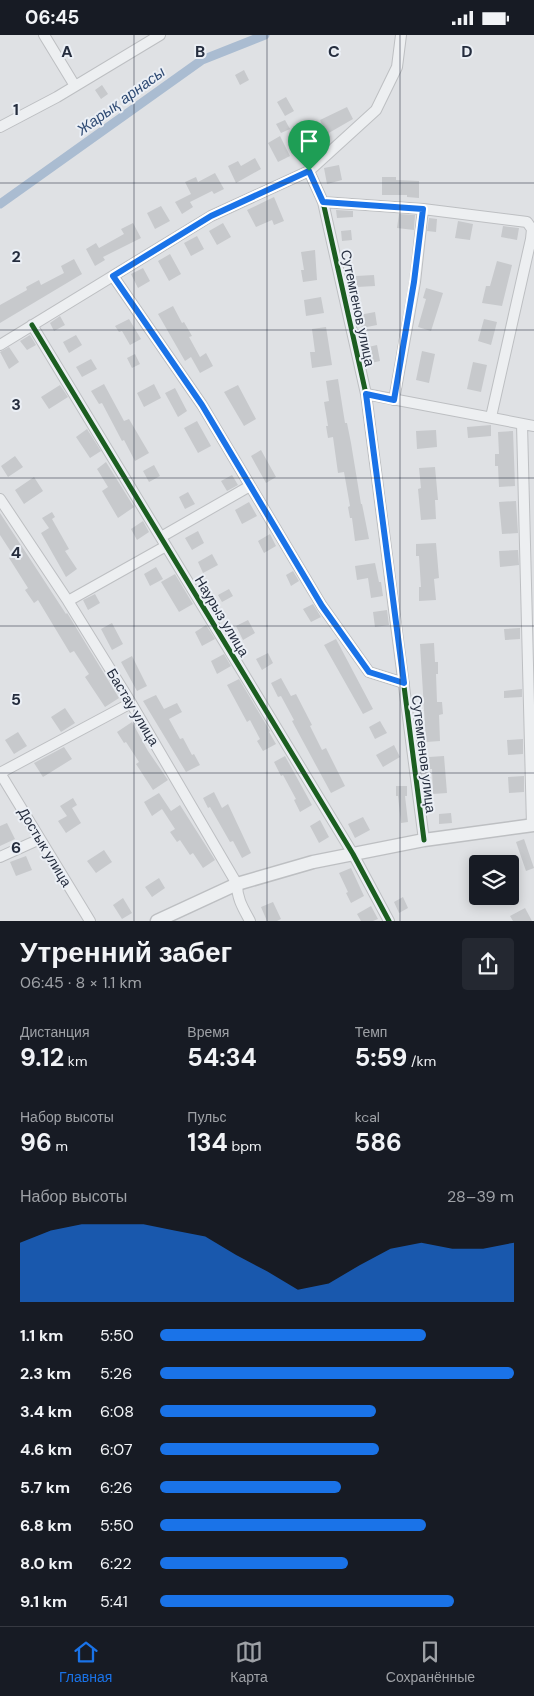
<!DOCTYPE html>
<html lang="ru">
<head>
<meta charset="utf-8">
<style>
  :root { --surface:#171b24; --page:#242831; --text:#f1f3f6; --muted:#9ea1a6; --line:#363941; --accent:#1a73e8 }
  body { margin:0; font-family:"DM Sans",sans-serif; background:var(--page); color:var(--text); height:100vh; display:flex; flex-direction:column; font-size:19px; white-space:nowrap }
  * { box-sizing:border-box; margin:0 }
  p { font-size:16px; color:var(--muted) }
  .icon { flex:none; width:28px; height:28px; fill:none; stroke:currentColor; stroke-width:2; stroke-linecap:round; stroke-linejoin:round }
  .map { position:relative; height:886px; overflow:hidden }
  .details { display:flex; flex-direction:column; background:var(--surface); flex:1 }
  .details>* { flex:none }
  .buttons { position:absolute; left:469px; top:820px; display:grid; gap:10px }
  .buttons a { display:grid; place-items:center; width:50px; height:50px; border-radius:5px; background:var(--surface); box-shadow:0 2px 12px #0003; font-size:25px }
  .pin { position:absolute; display:grid; place-items:center; width:42px; height:42px; color:#fff; margin:-51px -21px; border-radius:50% 50% 50% 0; rotate:-45deg; box-shadow:0 0 5px #0007 }
  .pin .icon { rotate:45deg }
  .round { display:grid; place-items:center; flex:none; width:52px; height:52px; border-radius:5px; background:var(--page) }
  .headline { display:flex; align-items:center; justify-content:space-between; height:85px; padding:0 20px }
  h1 { font-size:28px; font-weight:700; line-height:38px }
  .stats { display:grid; grid-template-columns:repeat(3,1fr); gap:8px; height:85px; padding:5px 20px }
  .stats div { display:grid; align-content:center }
  .stats b { font-size:25px; font-weight:700 }
  .stats small { font-size:14px; font-weight:400 }
  .stats p { font-size:14px }
  .chart { height:140px; padding:10px 20px }
  .chart p { display:flex; justify-content:space-between }
  .chart svg { width:100%; height:90px; margin-top:5px; fill:var(--accent); opacity:.7 }
  ul { padding:0 20px; list-style:none; font-size:16px }
  li { display:grid; grid-template-columns:80px 60px 1fr; align-items:center; height:38px }
  li i { height:12px; border-radius:6px; background:var(--accent) }
  .status { display:flex; justify-content:space-between; align-items:center; height:35px; padding:0 25px; background:var(--surface); direction:ltr }
  .status svg { height:14px; fill:currentColor }
  .tabs { display:flex; justify-content:space-around; align-items:center; height:70px; border-top:1px solid var(--line); background:var(--surface); font-size:14px; color:var(--muted) }
  .tabs a { display:grid; justify-items:center; gap:2px }
  .tabs .current { color:var(--accent) }
  .map>svg:first-child { display:block }
  .lines { fill:none; stroke-linecap:round; stroke-linejoin:round }
  .canal { stroke:#aabcd1; stroke-width:9 }
  .building { fill:#c7c9cc }
  .minor-casing { stroke:#bdbfc2; stroke-width:12 }
  .tertiary-casing { stroke:#bdbfc2; stroke-width:15 }
  .minor { stroke:#edeff1; stroke-width:10 }
  .tertiary { stroke:#edeff1; stroke-width:12 }
  .cycleway-casing { stroke:#ebeff5; stroke-width:8 }
  .cycleway { stroke:#1b5e20; stroke-width:5 }
  .route-casing { stroke:#fff; stroke-width:10 }
  .route { stroke:#1a73e8; stroke-width:6 }
  .grid { fill:none; stroke:#252d3e; stroke-width:1; stroke-opacity:0.55 }
  .labels { text-anchor:middle; dominant-baseline:central; stroke-width:4; stroke-linejoin:round; paint-order:stroke }
  .street-label { font-size:14px; fill:#252d3e; stroke:#ebeff5 }
  .water-label { font-size:15px; font-style:italic; fill:#2e4a73; stroke:#ebeff5 }
  .grid-label { font-size:16px; text-anchor:middle; font-weight:bold; fill:#252d3e; stroke:#ebeff5; stroke-width:4; stroke-linejoin:round; paint-order:stroke }
</style>
</head>
<body>
<div class="status"><b>06:45</b><svg viewBox="0 0 49 12"><path d="M0 12V9h3v3zM5 12V6h3v6zM10 12V3h3v9zM15 12V0h3v12zM26 1h20v11H26zM47 4h2v5h-2z"/></svg></div>
<div class="map">
<svg width="534" height="886" viewBox="0 0 534 886">
  <rect width="100%" height="100%" fill="#dfe1e4"/>
  <g class="lines">
    <path class="canal" d="M0,169L202,25L265,0"/>
  </g>
  <path class="building" d="M244,35L249,45L240,50L235,40Z
    M102,50L108,59L101,64L95,55Z
    M286,62L294,76L285,81L277,67Z
    M347,72L353,84L327,99L320,85Z
    M285,85L290,94L281,98L276,89Z
    M280,101L290,121L278,127L268,108Z
    M255,123L261,134L236,148L228,131L238,126L241,131Z
    M339,130L342,145L327,149L324,133Z
    M215,138L224,154L214,159L212,156L190,167L193,172L182,179L175,167L191,159L185,147L196,142L198,147Z
    M382,142H396V145L419,146V163L407,162V160H382Z
    M274,162L284,186L274,190L272,185L256,192L247,175Z
    M161,171L170,186L155,194L147,178Z
    M336,175L353,176V182L337,183Z
    M399,179L415,180L414,195L397,193Z
    M429,183L437,184L436,197L427,196Z
    M458,186L473,189L470,205L455,203Z
    M133,188L141,203L103,222L105,225L95,231L86,214L96,208L99,213L124,199L121,194Z
    M223,188L231,202L217,210L209,196Z
    M503,191L519,193L517,205L501,202Z
    M351,195L352,205L342,206L341,196Z
    M197,201L204,214L191,221L184,208Z
    M315,215L317,245L303,247L301,235H304L301,217Z
    M170,219L181,239L169,246L158,226Z
    M74,224L82,239L0,288V270L27,255L26,252L39,245L41,250L64,238L61,231Z
    M497,226L512,230L502,271L482,268L486,251H490Z
    M143,233L150,246L138,253L131,239Z
    M374,240L375,251L357,252L356,241Z
    M426,253L443,258L431,296L418,292L426,264L423,263Z
    M321,262L324,278L306,281L304,265Z
    M173,271L182,288L184,287L192,301L189,302L200,322L206,318L213,331L200,338L191,322L185,326L158,279Z
    M375,277L377,290L362,293L359,280Z
    M60,281L65,290L54,296L50,288Z
    M129,284L141,304L130,310L122,296L119,297L115,291Z
    M484,284L497,287L491,310L478,306Z
    M326,292L332,330L312,333L310,317H315L312,294Z
    M30,300L36,310L27,315L20,306Z
    M76,300L82,310L69,318L63,307Z
    M377,310L380,326L367,329L364,313Z
    M9,312L19,327L9,334L0,317Z
    M422,316L435,319L429,348L416,345Z
    M135,319L140,329L132,333L127,323Z
    M91,324L97,334L82,342L76,332Z
    M473,327L487,330L481,357L467,354Z
    M338,344L345,388H347L351,408L361,469H362L369,504L355,506L352,483H350L348,472L350,471L344,437L338,438L333,402L328,403L326,391H328L324,367L329,366L326,346Z
    M104,349L124,386L129,384L149,418L135,426L124,405L122,406L102,368L99,369L91,356Z
    M154,349L161,363L144,372L137,358Z
    M60,350L68,362L49,374L41,362Z
    M238,350L256,384L244,391L224,357Z
    M175,353L187,376L178,382L165,358Z
    M197,386L211,411L198,418L184,393Z
    M491,390V401L468,403L467,392Z
    M87,394L101,416L90,423L76,402Z
    M436,395L437,412L417,414L416,396Z
    M513,396L515,451L499,452L498,431H495V419H499L498,397Z
    M261,415L276,442L266,448L251,421Z
    M15,421L23,432L8,442L1,431Z
    M106,427L134,472L118,483L102,456L108,452L97,434Z
    M154,430L160,441L149,447L143,436Z
    M435,432L438,465H435L436,484L421,485L418,454L421,453L419,433Z
    M232,440L238,450L227,456L221,446Z
    M34,442L43,456L24,469L15,455Z
    M188,457L195,469L185,474L179,462Z
    M516,466L518,498L502,499L499,467Z
    M249,467L257,481L242,489L235,475Z
    M52,477L55,482L52,484L69,514L65,516L77,534L66,542L41,498L49,493L42,483Z
    M0,478L66,579L67,578L69,581L119,663L105,672L85,642L89,639L74,616L70,618L38,565L34,568L25,555L28,553L9,523L13,520L0,500Z
    M143,486L149,497L137,505L131,494Z
    M198,496L204,508L192,515L185,503Z
    M270,499L276,511L264,518L258,506Z
    M436,508L439,543L434,544L436,565L419,566V552H421L419,521H416V509Z
    M518,515L519,530L500,532L499,516Z
    M212,519L218,530L203,538L198,527Z
    M375,528L379,547H381L383,561L371,563L368,543L357,545L355,531Z
    M156,532L163,544L150,551L144,539Z
    M293,536L299,546L291,551L286,540Z
    M175,539L193,569L179,577L161,547Z
    M229,554L233,561L222,567L218,560Z
    M95,559L100,568L88,575L83,565Z
    M313,569L321,582L311,587L303,574Z
    M387,575L389,590L375,592L373,577Z
    M248,585L255,598L243,605L236,591Z
    M112,588L123,609L112,615L101,594Z
    M206,590L215,604L202,611L195,597Z
    M520,593V604L505,605L504,594Z
    M336,604L373,674L363,679L324,610Z
    M434,608L435,627H438V639H436L437,667H442L443,679L439,680L440,706L426,707L420,609Z
    M268,618L273,628L262,635L256,624Z
    M224,619L231,631L217,639L211,626Z
    M132,621L147,651L137,656L121,627Z
    M281,643L291,661L296,659L312,690L310,691L322,715L326,713L345,751L331,758L292,686L294,685L281,661L278,662L271,648Z
    M239,644L270,696L269,697L276,709L263,716L257,706L260,704L250,685L247,687L227,650Z
    M522,654V662L504,663V656Z
    M156,660L164,674L177,668L182,677L169,684L180,704L183,703L192,720L194,719L200,730L186,737L143,666Z
    M65,673L75,688L61,697L51,682Z
    M380,686L387,698L375,704L369,692Z
    M132,687L148,716L168,745L153,755L136,729L139,727L126,707L124,708L117,697Z
    M18,697L27,711L14,719L5,705Z
    M523,704V719L508,720L507,705Z
    M394,710L400,722L383,732L376,720Z
    M64,712L72,724L43,742L34,728Z
    M285,721L312,770L300,777L294,765L296,764L283,740L281,741L274,727Z
    M444,721L447,758L433,759L432,734H430L429,722Z
    M524,741V757L509,758L508,742Z
    M396,751H407V761H405L408,787L401,788L398,761H396Z
    M214,757L222,773L228,769L251,818L242,823L233,806L230,807L210,772L208,773L203,763Z
    M159,758L171,776L180,770L215,825L203,833L193,818L190,820L180,805L177,807L170,797L175,794L162,774L152,781L144,767Z
    M73,763L77,770L72,773L81,788L66,798L58,786L67,781L60,771Z
    M451,778L452,788L439,789V779Z
    M363,782L370,795L355,803L348,789Z
    M320,785L329,802L319,808L310,791Z
    M7,788L15,804L0,811V791Z
    M524,804L534,833L526,836L516,807Z
    M104,815L112,827L96,838L87,826Z
    M26,821L32,835L16,841L10,827Z
    M351,833L364,861L351,868L346,858L348,857L339,838Z
    M159,843L165,853L152,862L145,852Z
    M403,862L408,873L399,878L394,867Z
    M123,863L132,878L122,884L113,870Z
    M273,867L281,884L277,886H267L261,872Z
    M371,871L378,884L373,886H361L357,879Z
    M525,873L532,886H513L510,881Z"/>
  <g class="lines">
    <defs>
      <path id="minor" d="M44,0L75,51
        M0,92L57,62L160,0
        M309,136L323,167L366,359L424,805
        M323,167L423,174L527,187L532,194L531,204L491,382
        M113,241L202,370L322,571L369,637L404,648
        M32,290L353,819L389,886
        M0,310L211,181L309,136L376,75L397,32L401,0
        M366,359L534,391
        M394,365L415,247L423,174
        M522,389L532,791
        M0,464L68,566L131,668L237,849C237,864 243,873 250,886
        M161,502L250,451
        M68,566L166,511
        M0,738L90,886
        M0,738L131,668
        M0,822L40,804"/>
      <path id="tertiary" d="M157,886L237,849L313,827L424,805L534,790"/>
    </defs>
    <use href="#minor" class="minor-casing"/>
    <use href="#tertiary" class="tertiary-casing"/>
    <use href="#minor" class="minor"/>
    <use href="#tertiary" class="tertiary"/>
    <defs>
      <path id="cycleway" d="M309,136L323,167L366,359L424,805
        M32,290L353,819L389,886"/>
    </defs>
    <use href="#cycleway" class="cycleway-casing"/>
    <use href="#cycleway" class="cycleway"/>
  </g>
  <g class="lines">
    <defs>
      <path id="route" d="M309,136L323,167L423,174L414,247L394,365L366,359L404,648L369,637L322,571L202,370L113,241L211,181Z"/>
    </defs>
    <use href="#route" class="route-casing"/>
    <use href="#route" class="route"/>
  </g>
  <path class="grid" d="M134,0V886M267,0V886M400,0V886M0,148H534M0,295H534M0,443H534M0,591H534M0,738H534"/>
  <g class="labels">
    <g class="street-label">
      <text transform="translate(358 273) rotate(78)">Сутемгенов улица</text>
      <text transform="translate(222 581) rotate(59)">Наурыз улица</text>
      <text transform="translate(133 672) rotate(59)">Бастау улица</text>
      <text transform="translate(424 719) rotate(83)">Сутемгенов улица</text>
      <text transform="translate(45 812) rotate(59)">Достык улица</text>
    </g>
    <g class="water-label">
      <text transform="translate(121 66) rotate(-36)">Жарық арнасы</text>
    </g>
  </g>
  <g class="grid-label">
    <text x="67" y="22">A</text>
    <text x="200" y="22">B</text>
    <text x="334" y="22">C</text>
    <text x="467" y="22">D</text>
    <text x="16" y="80">1</text>
    <text x="16" y="227">2</text>
    <text x="16" y="375">3</text>
    <text x="16" y="523">4</text>
    <text x="16" y="670">5</text>
    <text x="16" y="818">6</text>
  </g>
</svg>
<div class="buttons">
<a><svg class="icon" aria-label="layers" viewBox="0 0 24 24"><path d="M12 4l9 5-9 5-9-5zM3 14l9 5 9-5"/></svg></a>
</div>
<div class="pin" style="left:309px;top:136px;background:#1e9e55"><svg class="icon" aria-label="arrive" viewBox="0 0 24 24"><path d="M6 21V4h12l-3 4 3 4H6"/></svg></div>
</div>
<section class="details">
<div class="headline"><div><h1>Утренний забег</h1><p>06:45 · 8 × 1.1 km</p></div><a class="round"><svg class="icon" aria-label="share" viewBox="0 0 24 24"><path d="M12 15V3M7 8l5-5 5 5M5 13v7h14v-7"/></svg></a></div>
<div class="stats">
<div><p>Дистанция</p><b>9.12<small> km</small></b></div>
<div><p>Время</p><b>54:34</b></div>
<div><p>Темп</p><b>5:59<small> /km</small></b></div>
</div>
<div class="stats">
<div><p>Набор высоты</p><b>96<small> m</small></b></div>
<div><p>Пульс</p><b>134<small> bpm</small></b></div>
<div><p>kcal</p><b>586</b></div>
</div>
<div class="chart"><p><span>Набор высоты</span>28–39 m</p>
<svg viewBox="0 0 160 44" preserveAspectRatio="none"><path d="M0 44V15L10 9L20 6L30 6L40 6L50 9L60 12L70 21L80 29L90 38L100 35L110 26L120 18L130 15L140 18L150 18L160 15V44z"/></svg>
</div>
<ul>
<li><b>1.1 km</b>5:50<i style="width:75%"></i></li>
<li><b>2.3 km</b>5:26<i style="width:100%"></i></li>
<li><b>3.4 km</b>6:08<i style="width:61%"></i></li>
<li><b>4.6 km</b>6:07<i style="width:62%"></i></li>
<li><b>5.7 km</b>6:26<i style="width:51%"></i></li>
<li><b>6.8 km</b>5:50<i style="width:75%"></i></li>
<li><b>8.0 km</b>6:22<i style="width:53%"></i></li>
<li><b>9.1 km</b>5:41<i style="width:83%"></i></li>
</ul>
</section>
<nav class="tabs">
<a class="current"><svg class="icon" aria-label="home" viewBox="0 0 24 24"><path d="M3 11l9-7 9 7M6 9v11h12V9"/></svg>Главная</a>
<a><svg class="icon" aria-label="map" viewBox="0 0 24 24"><path d="M3 6l6-2 6 2 6-2v14l-6 2-6-2-6 2zM9 4v14M15 6v14"/></svg>Карта</a>
<a><svg class="icon" aria-label="saved" viewBox="0 0 24 24"><path d="M7 4h10v16l-5-4-5 4z"/></svg>Сохранённые</a>
</nav>
</body>
</html>
